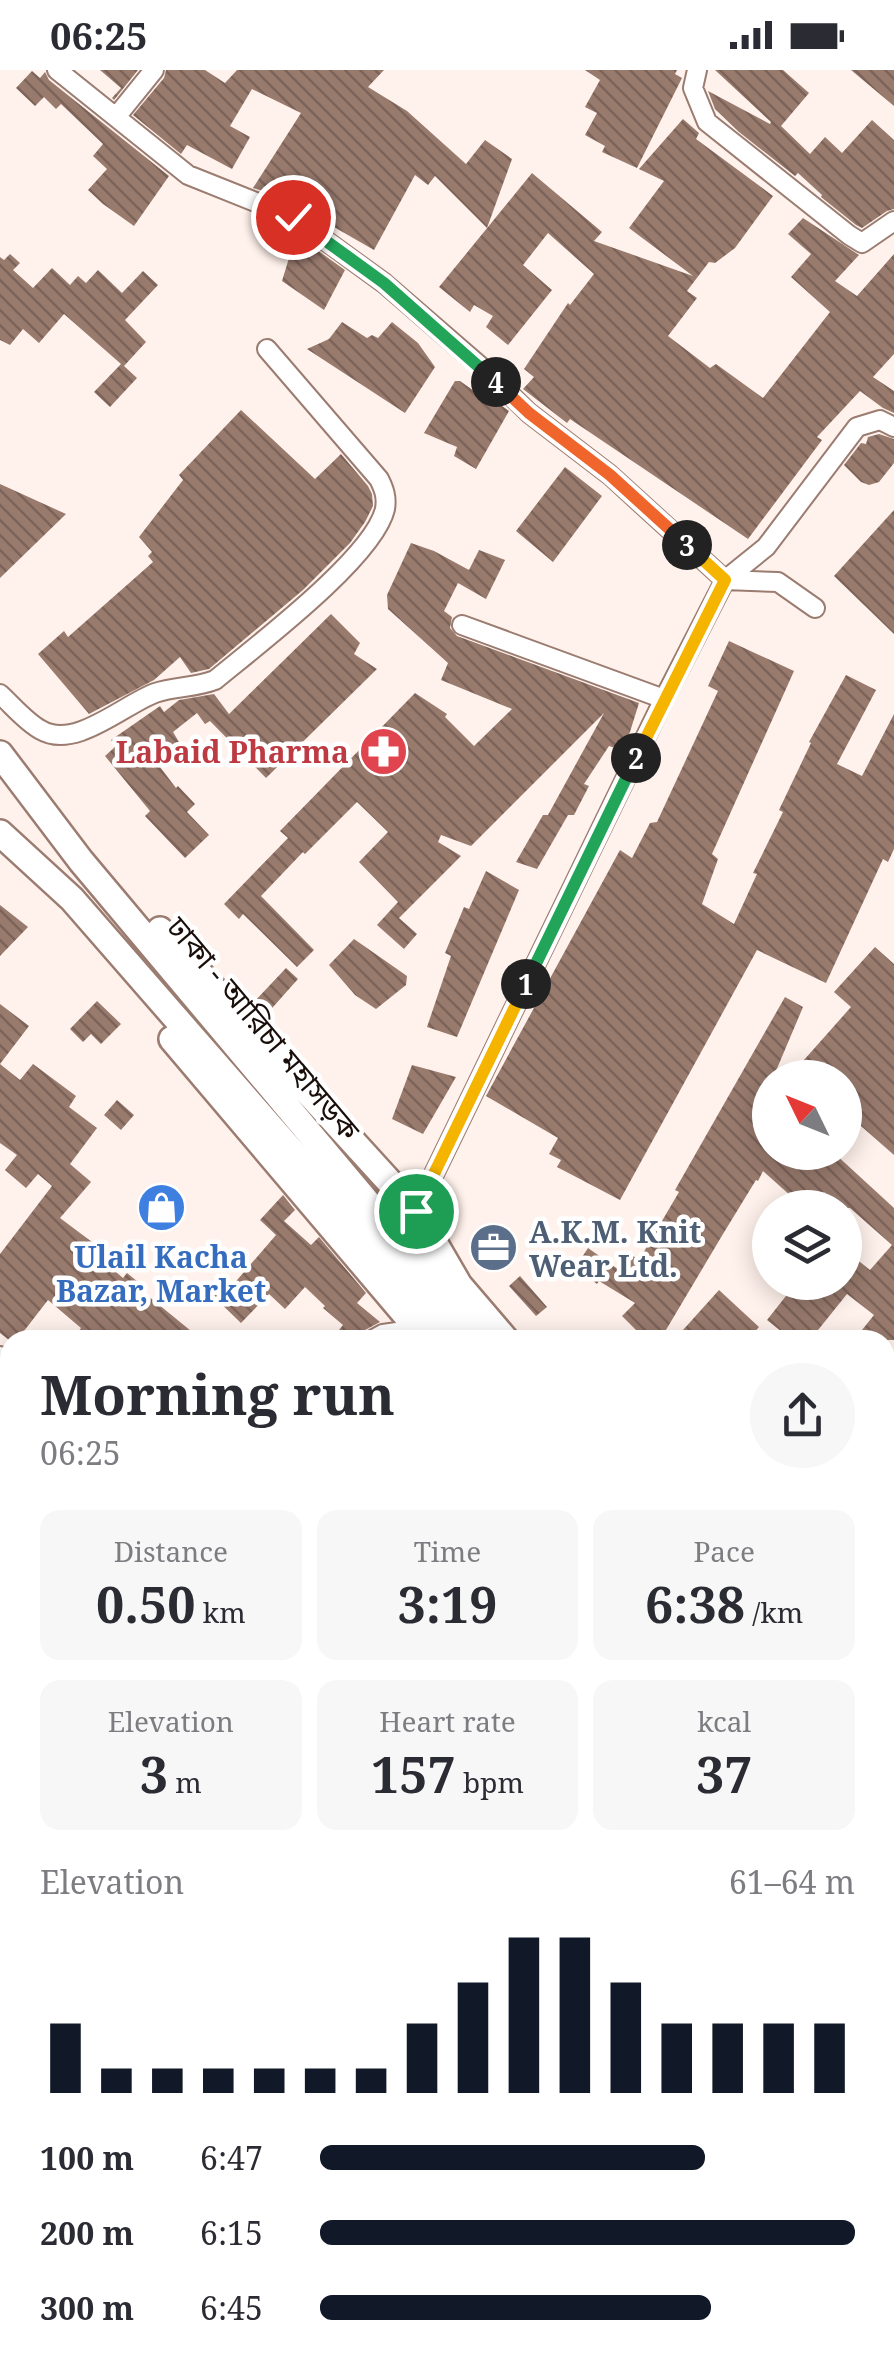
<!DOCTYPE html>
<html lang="en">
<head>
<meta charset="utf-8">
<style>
  :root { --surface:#fff; --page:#f7f7f7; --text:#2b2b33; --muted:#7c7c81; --accent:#111827 }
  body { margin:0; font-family:"Noto Serif","Noto Sans Bengali",serif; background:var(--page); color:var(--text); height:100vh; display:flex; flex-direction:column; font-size:38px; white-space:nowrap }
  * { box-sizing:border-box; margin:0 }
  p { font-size:32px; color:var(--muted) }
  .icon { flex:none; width:55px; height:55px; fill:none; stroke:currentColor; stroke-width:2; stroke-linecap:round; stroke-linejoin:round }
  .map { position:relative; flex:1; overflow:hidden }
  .drawer { position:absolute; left:0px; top:1260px; width:895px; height:1038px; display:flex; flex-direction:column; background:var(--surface); border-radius:30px 30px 0 0; box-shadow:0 5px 25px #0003 }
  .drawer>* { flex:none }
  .needle { width:65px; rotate:313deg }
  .buttons { position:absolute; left:752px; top:990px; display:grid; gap:20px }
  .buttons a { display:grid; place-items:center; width:110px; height:110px; border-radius:50%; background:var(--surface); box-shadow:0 5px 25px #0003; font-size:50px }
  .pin { position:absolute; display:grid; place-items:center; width:85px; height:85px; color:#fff; margin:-42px; border:5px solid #fff; border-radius:50%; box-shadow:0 2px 10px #0007 }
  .km { position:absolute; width:50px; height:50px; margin:-25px; border-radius:50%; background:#222; color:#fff; font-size:28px; line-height:50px; text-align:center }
  .round { display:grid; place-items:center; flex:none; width:105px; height:105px; border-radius:52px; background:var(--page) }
  .headline { display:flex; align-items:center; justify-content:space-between; height:170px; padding:0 40px }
  h1 { font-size:55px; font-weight:700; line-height:75px }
  .figures { display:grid; grid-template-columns:repeat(3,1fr); gap:15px; height:170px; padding:10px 40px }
  .figures div { display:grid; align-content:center; border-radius:20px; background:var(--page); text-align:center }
  .figures b { font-size:50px; font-weight:700 }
  .figures small { font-size:28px; font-weight:400 }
  .figures p { font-size:28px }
  .chart { height:280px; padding:20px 40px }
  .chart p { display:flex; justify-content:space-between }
  .chart svg { width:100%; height:180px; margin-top:10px; stroke:var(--accent); stroke-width:6 }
  ul { padding:0 40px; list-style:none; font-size:32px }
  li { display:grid; grid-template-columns:160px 120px 1fr; align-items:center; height:75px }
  li i { height:25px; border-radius:12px; background:var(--accent) }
  .status { display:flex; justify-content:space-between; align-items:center; height:70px; padding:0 50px; background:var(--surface); direction:ltr }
  .status svg { height:28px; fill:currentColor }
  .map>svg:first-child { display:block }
  .building { fill:url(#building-back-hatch) }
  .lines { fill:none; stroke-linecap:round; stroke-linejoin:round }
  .minor-casing { stroke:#9b7c70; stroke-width:22 }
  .highway-casing { stroke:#9b7c70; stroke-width:30 }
  .minor { stroke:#fff; stroke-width:18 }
  .highway { stroke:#fff; stroke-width:25 }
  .split-1-casing { stroke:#fff; stroke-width:20 }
  .split-2-casing { stroke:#fff; stroke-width:20 }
  .split-3-casing { stroke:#fff; stroke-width:20 }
  .split-4-casing { stroke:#fff; stroke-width:20 }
  .split-5-casing { stroke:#fff; stroke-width:20 }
  .split-1 { stroke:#f5b400; stroke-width:12 }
  .split-2 { stroke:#22a559; stroke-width:12 }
  .split-3 { stroke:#f5b400; stroke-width:12 }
  .split-4 { stroke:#f0652b; stroke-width:12 }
  .split-5 { stroke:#22a559; stroke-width:12 }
  .labels { text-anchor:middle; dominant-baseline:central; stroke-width:9; stroke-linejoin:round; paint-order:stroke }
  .health-label { font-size:30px; font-weight:bold; fill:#be3a42; stroke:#fff; text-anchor:end }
  .street-label { font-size:30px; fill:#190e09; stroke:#fff }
  .service-label { font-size:30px; font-weight:bold; fill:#4e5e75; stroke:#fff; text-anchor:start }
  .shop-label { font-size:30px; font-weight:bold; fill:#366cbe; stroke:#fff }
</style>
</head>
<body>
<div class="status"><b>06:25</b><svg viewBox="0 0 49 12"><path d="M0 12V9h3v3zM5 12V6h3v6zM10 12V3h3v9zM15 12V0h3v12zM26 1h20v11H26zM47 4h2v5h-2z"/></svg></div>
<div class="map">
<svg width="894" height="2297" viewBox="0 0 894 2297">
  <defs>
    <pattern id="building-back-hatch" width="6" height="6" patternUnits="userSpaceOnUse" patternTransform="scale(2.5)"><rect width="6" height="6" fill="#997b6e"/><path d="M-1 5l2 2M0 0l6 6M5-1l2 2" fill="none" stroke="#7c6359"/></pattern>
  </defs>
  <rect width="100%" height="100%" fill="#fff1eb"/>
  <path class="building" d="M100,0H138L114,30L112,28L121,18Z
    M166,0H205L225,13L237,0H384L368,17L407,41L466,94L485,70L512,89L487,158L435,106L428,115L415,105L374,180L280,126L253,118L301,43L252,19L230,56L250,67L232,99L187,75L181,84L133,45L164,8Z
    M585,0H677L675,4L682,8L637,98L602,82L605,76L585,65L597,43L585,37L600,10Z
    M715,0H783L809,23L781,56L810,84L825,67L842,83L872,50L894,70V139L887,141L862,158L856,155L821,127L822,125L798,103L795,106L739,62L715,39L708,21L770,54L771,52Z
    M851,0H894V36Z
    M32,1L40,8L45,2L49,10L169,106L134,156L103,134L88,120L107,99L93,86L103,74L61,34L56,39L44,27L35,36L16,18Z
    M683,49L699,63L696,69L773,126L735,178L715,193L709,192L687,221L697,228L668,266L710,298L716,294L763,328L830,242L791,207L811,184L788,164L803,148L859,185L835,211L857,226L894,184V284L873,307L894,321V343L883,338L860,321L817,367L822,370L748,469L570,349L567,353L523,319L534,307L524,299L568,233L570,235L594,204L548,163L523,195L552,220L508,275L486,257L493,246L474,235L470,242L439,217L532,103L602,162L594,171L693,206L629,158L664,111L639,99Z
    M296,165L345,200L324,240L282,211Z
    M10,184L20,193L13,200L33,218L52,198L70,215L78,206L86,213L98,200L122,223L143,201L158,215L125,250L146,272L124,296L137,308L110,337L94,322L121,294L64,244L39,273L23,259L10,275L0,270V187L4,190Z
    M342,252L367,268L372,265L378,268L392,252L418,273L435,297L405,343L307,279L329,269Z
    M455,311H460L477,323L479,319L509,341L476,399L454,386L457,377L424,363Z
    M241,340L315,409L341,384L368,416L372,424L373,436L365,452L350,473L303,520L209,599L191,603L180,587L154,610L89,644L38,584L64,561L68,567L153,492L148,486L152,482L139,467L183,410L179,405Z
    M879,364L894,369V393L879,412L869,415L861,412L844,395L861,373L866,374L868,367Z
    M565,397L602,426L553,492L516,461Z
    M0,414L66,444L0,508Z
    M894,440V564L834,506Z
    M411,473L434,481L469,500L479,480L505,490L486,529L458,513L444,541L452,547L450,558L457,566L639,633L624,681L609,676L584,714L589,716L574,745H568L537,799L516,792L543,745H548L604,643L471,776L441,765L438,772L461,786L399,848L417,864L404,879L377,855L398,832L359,792L388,762L357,732L305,784L303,782L261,826L314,880L297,897L243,844L239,849L224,834L288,768L280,761L415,623L447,644L445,647L474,676L512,639L441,610L448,593L388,539L387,525Z
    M331,544L360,573L354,584L377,599L266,708L210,651L205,654L197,643L173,662L182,677L157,693L176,718L178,716L195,734L187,742L209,765L185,788L145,746L150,741L105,686L116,676L111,670L160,636L164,642L179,630L214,624L229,644Z
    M729,571L794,601L712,784L718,789L702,834L734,854L757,804L753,803L783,742L779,740L811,673L809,672L846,605L876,620L837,694L862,706L894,644V779L888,792L883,789L826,913L757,880L620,1130L557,1097L561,1090L549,1084L558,1068L486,1026L620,780L632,788L650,753L657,752L718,621L708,616Z
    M486,801L519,820L457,967L427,957L451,886L445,883L464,837L469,839Z
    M0,835L28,857L0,886Z
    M354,869L407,906L406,915L376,939L355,925L329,895Z
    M875,877L894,894V1085L845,1042V1008H788L851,937L834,922Z
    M286,898L298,909L265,946L252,934Z
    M785,927L803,937L773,1008H770V1014L759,1040L770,1046V1082H833L894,1138V1270H854L874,1245L847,1224L810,1270H792L767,1250L797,1212H845V1180L870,1200L892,1175L850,1138H816L806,1129L801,1135L763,1101L758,1111L756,1110L723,1164L660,1270H646L622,1246L635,1233L599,1211L597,1214L575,1198L588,1178L622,1202L632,1185L639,1190L679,1122L675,1120Z
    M97,931L121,954L101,974L91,964L83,972L70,959Z
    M0,934L29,956L0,994Z
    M0,994L20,1010L33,994L76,1026L69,1037L97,1058L70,1094L91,1112L60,1148L92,1172L88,1178L123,1208L127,1203L138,1212L136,1216L202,1270H72L81,1258L48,1230L17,1270H9L0,1263V1184L52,1116L38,1104L26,1118L5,1100L17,1085L0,1073Z
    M412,995L456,1007L423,1064L392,1049Z
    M117,1030L134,1045L121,1060L104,1045Z
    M283,1125L295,1140L284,1151L311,1175L319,1167L366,1223L357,1233L380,1252L365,1260L360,1270H331L343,1255L323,1238L325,1236L305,1217L285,1239L269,1224L241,1253L213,1226L226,1212L231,1217L276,1165L260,1150Z
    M520,1206L547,1237L536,1246L509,1216Z
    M719,1220L759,1257L748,1270H674Z"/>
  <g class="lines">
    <defs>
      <path id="minor" d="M57,0L188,105L293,147L384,213L487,302L529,343L610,405L725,510L778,512L815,538
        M697,0L693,18L707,52L849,165L862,173L894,151
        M116,47L154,0
        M462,555L664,629
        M0,624C13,636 26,652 41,660C75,680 123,635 155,623C175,616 195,618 215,610C256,576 374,487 385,439C387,427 384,419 379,409L267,279
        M416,1141L664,629L725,510L766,477L857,357L880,350L894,357
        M372,1270L383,1264L418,1259
        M0,1286L10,1293
        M885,1440L894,1430
        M0,1500L10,1489
        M0,1705L10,1711
        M0,2062L10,2060
        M0,2236L10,2246
        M250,2288L253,2294L258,2297
        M342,2288L351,2297
        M693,2288L706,2297
        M9,2297L18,2288
        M311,2297L318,2288"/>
      <path id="highway" d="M0,684L81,791L483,1270
        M0,763L72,829L357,1156L453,1270
        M160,860L416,1141L459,1215L506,1270
        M172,969L427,1270
        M885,1730L894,1742
        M885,1756L894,1767
        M885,1791L894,1802"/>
    </defs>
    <use href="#minor" class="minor-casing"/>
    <use href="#highway" class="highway-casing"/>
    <use href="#minor" class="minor"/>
    <use href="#highway" class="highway"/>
  </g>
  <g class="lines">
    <defs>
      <path id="split-1" d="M416,1141L526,914"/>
      <path id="split-2" d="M526,914L636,688"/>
      <path id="split-3" d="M636,688L725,510L687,475"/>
      <path id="split-4" d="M496,312L529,343L610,405L687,475"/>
      <path id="split-5" d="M293,147L384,213L496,312"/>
    </defs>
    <use href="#split-1" class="split-1-casing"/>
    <use href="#split-2" class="split-2-casing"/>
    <use href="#split-3" class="split-3-casing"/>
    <use href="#split-4" class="split-4-casing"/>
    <use href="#split-5" class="split-5-casing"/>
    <use href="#split-1" class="split-1"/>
    <use href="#split-2" class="split-2"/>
    <use href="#split-3" class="split-3"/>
    <use href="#split-4" class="split-4"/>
    <use href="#split-5" class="split-5"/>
  </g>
  <defs>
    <symbol id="pharmacy-disc" viewBox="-11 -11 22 22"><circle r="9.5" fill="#e0444e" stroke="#fff"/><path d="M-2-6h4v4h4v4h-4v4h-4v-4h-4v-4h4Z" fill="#fff"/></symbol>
    <symbol id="shop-disc" viewBox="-11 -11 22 22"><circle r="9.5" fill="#3f7fe0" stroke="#fff"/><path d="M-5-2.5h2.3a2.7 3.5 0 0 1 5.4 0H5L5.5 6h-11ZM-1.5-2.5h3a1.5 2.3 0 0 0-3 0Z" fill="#fff"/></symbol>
    <symbol id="office-disc" viewBox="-11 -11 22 22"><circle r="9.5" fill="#5c6f8a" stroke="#fff"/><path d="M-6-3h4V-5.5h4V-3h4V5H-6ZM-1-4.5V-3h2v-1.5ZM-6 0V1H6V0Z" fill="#fff"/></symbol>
  </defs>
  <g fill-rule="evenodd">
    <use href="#pharmacy-disc" x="356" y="654" width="55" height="55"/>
    <use href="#shop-disc" x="134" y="1110" width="55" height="55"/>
    <use href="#office-disc" x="466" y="1150" width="55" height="55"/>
  </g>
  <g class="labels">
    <g class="health-label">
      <text x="349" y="681">Labaid Pharma</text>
    </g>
    <g class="street-label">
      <text transform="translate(264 958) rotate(50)">ঢাকা - আরিচা মহাসড়ক</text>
    </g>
    <g class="service-label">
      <text x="529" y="1161">A.K.M. Knit<tspan x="529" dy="34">Wear Ltd.</tspan></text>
    </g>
    <g class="shop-label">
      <text x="161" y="1186">Ulail Kacha<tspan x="161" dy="34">Bazar, Market</tspan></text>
    </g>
  </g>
</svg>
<div class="buttons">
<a><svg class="needle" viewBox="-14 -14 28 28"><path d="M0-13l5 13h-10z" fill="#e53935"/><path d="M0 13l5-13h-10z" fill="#7c7c81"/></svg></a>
<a><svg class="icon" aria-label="layers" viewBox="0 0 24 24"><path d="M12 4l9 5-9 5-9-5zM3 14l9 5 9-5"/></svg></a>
</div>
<div class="pin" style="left:416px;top:1141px;background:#1e9e55"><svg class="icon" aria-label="arrive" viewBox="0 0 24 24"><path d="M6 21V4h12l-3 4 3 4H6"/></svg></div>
<div class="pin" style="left:293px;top:147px;background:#d93025"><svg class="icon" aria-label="check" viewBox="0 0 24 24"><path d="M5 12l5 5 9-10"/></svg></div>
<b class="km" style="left:526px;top:914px">1</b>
<b class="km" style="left:636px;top:688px">2</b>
<b class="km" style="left:687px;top:475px">3</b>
<b class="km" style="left:496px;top:312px">4</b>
<section class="drawer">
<div class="headline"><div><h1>Morning run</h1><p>06:25</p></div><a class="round"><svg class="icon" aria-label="share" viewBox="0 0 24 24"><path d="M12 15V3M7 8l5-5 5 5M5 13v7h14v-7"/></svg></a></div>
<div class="figures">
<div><p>Distance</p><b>0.50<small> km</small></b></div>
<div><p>Time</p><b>3:19</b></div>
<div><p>Pace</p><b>6:38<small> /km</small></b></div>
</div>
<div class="figures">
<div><p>Elevation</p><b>3<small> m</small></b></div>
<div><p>Heart rate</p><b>157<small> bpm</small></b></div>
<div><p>kcal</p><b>37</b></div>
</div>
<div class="chart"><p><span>Elevation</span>61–64 m</p>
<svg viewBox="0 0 160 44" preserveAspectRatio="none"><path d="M5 44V27M15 44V38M25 44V38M35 44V38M45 44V38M55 44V38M65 44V38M75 44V27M85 44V17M95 44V6M105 44V6M115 44V17M125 44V27M135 44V27M145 44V27M155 44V27"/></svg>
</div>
<ul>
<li><b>100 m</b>6:47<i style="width:72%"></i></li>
<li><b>200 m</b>6:15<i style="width:100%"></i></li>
<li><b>300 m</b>6:45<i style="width:73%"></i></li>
</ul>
</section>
</div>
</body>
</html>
